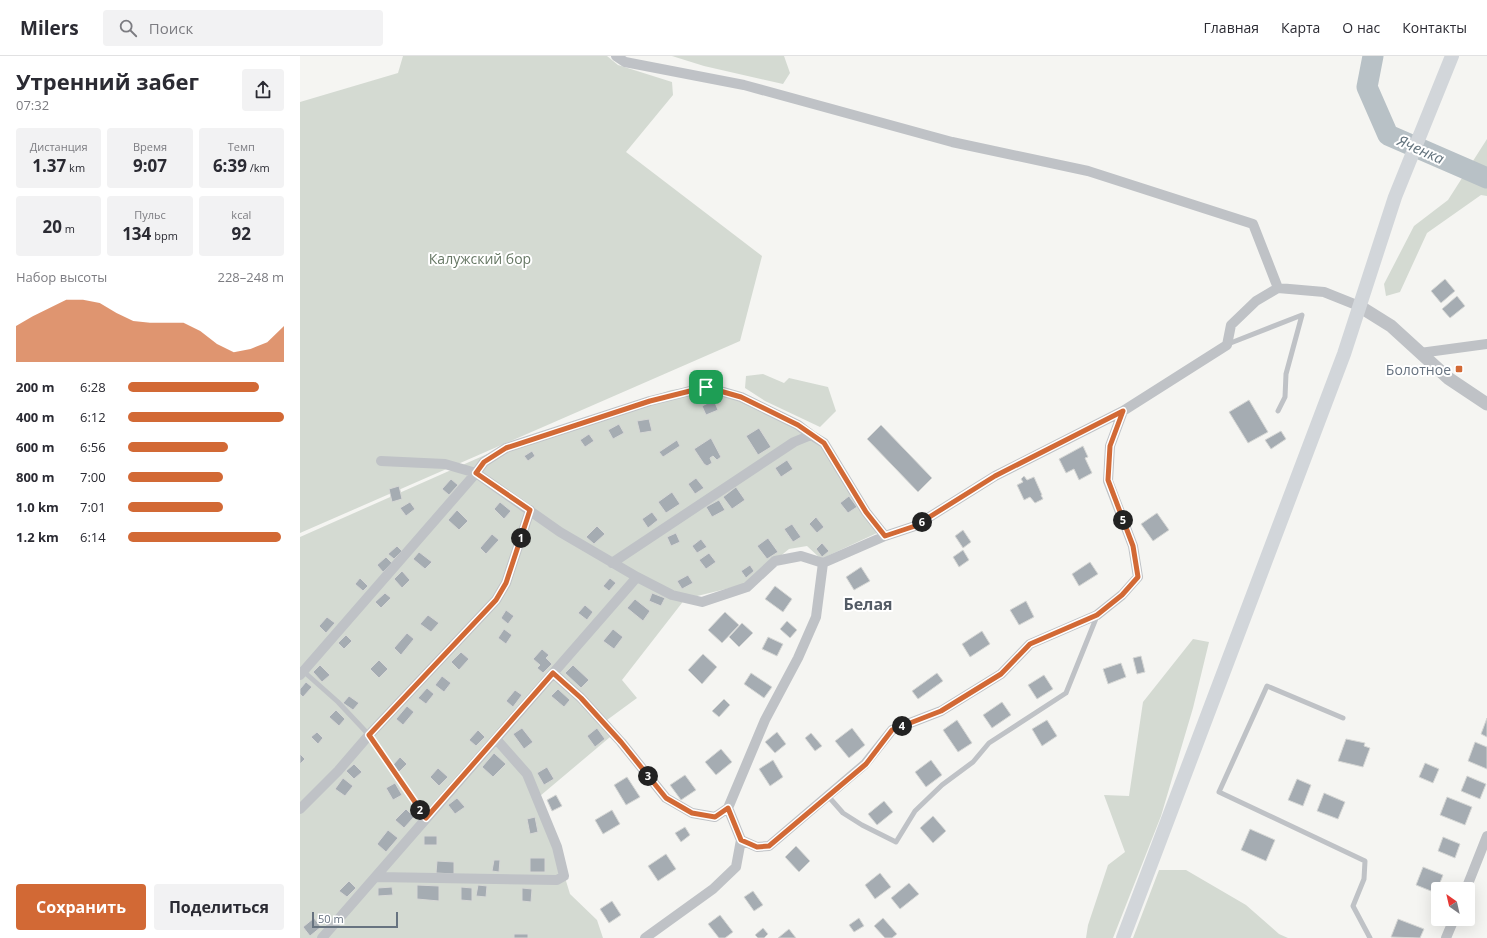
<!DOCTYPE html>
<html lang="ru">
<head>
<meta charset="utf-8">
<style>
  :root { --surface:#fff; --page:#f2f2f3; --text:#2b2b33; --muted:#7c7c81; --line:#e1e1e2; --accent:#d26935 }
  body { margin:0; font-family:"Open Sans",sans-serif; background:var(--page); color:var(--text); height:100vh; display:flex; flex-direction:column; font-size:15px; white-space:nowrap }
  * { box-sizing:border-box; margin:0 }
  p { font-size:13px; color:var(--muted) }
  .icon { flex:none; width:22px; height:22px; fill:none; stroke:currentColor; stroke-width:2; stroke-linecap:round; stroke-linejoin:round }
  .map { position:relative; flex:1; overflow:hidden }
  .drawer { display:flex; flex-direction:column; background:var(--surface); width:300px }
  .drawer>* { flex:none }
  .needle { width:26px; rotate:326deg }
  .buttons { position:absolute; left:1131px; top:826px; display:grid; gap:8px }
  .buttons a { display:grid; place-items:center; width:44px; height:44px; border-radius:4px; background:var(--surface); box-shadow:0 4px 16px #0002; font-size:20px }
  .scale { position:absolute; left:12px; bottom:10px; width:86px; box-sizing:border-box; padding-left:4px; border:2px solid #677380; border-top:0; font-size:11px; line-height:14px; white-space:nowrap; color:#677380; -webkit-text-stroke:3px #fff; paint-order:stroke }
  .pin { position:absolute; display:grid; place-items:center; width:34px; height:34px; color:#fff; margin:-17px; border-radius:8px; box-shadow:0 2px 6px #0006 }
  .km { position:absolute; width:20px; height:20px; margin:-10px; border-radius:50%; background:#222; color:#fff; font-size:11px; line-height:20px; text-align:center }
  .round { display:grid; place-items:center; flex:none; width:42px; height:42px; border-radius:4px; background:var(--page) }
  .overview { display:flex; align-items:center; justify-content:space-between; height:68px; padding:0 16px }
  h1 { font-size:22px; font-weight:700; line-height:30px }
  .stats { display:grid; grid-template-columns:repeat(3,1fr); gap:6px; height:68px; padding:4px 16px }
  .stats div { display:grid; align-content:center; border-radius:4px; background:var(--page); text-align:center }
  .stats b { font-size:17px; font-weight:700 }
  .stats small { font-size:11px; font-weight:400 }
  .stats p { font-size:11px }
  .chart { height:112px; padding:8px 16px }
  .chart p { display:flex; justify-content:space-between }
  .chart svg { width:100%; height:72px; margin-top:4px; fill:var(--accent); opacity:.7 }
  .primary-button { display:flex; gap:8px; margin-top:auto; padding:8px 16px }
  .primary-button a { flex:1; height:46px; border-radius:4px; background:var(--accent); color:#fff; font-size:16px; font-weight:700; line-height:46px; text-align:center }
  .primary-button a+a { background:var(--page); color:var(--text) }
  ul { padding:0 16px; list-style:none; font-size:13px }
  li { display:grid; grid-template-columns:64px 48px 1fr; align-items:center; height:30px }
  li i { height:10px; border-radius:5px; background:var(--accent) }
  header { display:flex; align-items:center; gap:24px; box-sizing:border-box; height:56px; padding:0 20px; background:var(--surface); border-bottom:1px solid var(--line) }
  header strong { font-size:19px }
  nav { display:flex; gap:22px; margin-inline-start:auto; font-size:14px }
  .search { width:280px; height:36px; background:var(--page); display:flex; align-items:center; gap:10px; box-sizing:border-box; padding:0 14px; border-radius:4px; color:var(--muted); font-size:15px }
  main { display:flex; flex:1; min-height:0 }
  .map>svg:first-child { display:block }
  .green { fill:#d4dad2 }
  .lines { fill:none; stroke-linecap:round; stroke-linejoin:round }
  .river { stroke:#b8c1c6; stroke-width:21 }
  .building { fill:#a5acb2; stroke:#d6d7d5 }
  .service { stroke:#bfc2c6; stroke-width:5 }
  .minor { stroke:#bfc2c6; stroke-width:10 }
  .tertiary { stroke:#bfc2c6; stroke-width:13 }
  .secondary { stroke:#d2d6da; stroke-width:14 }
  .route-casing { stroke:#fff; stroke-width:8 }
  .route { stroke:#d26935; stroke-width:5 }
  .poi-dot { fill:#d26935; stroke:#fff; stroke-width:1.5 }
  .labels { text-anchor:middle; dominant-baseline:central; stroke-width:4; stroke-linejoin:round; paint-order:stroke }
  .park-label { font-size:14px; fill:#677865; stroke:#fff }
  .poi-label { font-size:14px; fill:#677380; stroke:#fff; text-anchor:end }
  .water-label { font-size:15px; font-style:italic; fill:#63737d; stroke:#fff }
  .quarter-label { font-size:16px; font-weight:bold; fill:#545c66; stroke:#fff }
</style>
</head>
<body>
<header>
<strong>Milers</strong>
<div class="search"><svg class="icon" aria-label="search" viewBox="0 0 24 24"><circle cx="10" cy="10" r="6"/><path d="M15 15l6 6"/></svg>Поиск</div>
<nav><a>Главная</a><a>Карта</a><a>О нас</a><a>Контакты</a></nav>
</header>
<main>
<section class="drawer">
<div class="overview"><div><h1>Утренний забег</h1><p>07:32</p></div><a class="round"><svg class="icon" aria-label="share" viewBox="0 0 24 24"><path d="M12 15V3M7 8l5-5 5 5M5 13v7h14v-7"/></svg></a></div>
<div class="stats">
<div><p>Дистанция</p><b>1.37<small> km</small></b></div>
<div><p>Время</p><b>9:07</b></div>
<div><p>Темп</p><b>6:39<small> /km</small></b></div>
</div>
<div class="stats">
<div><b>20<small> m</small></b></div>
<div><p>Пульс</p><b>134<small> bpm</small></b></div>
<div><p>kcal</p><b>92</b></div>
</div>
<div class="chart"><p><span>Набор высоты</span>228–248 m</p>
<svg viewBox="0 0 160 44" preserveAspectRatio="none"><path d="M0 44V22L10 16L20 11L30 6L40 6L50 8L60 14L70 19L80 20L90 20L100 20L110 25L120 33L130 38L140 36L150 32L160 22V44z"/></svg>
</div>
<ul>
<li><b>200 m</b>6:28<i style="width:84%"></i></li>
<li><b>400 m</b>6:12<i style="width:100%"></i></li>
<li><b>600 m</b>6:56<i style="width:64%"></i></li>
<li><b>800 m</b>7:00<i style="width:61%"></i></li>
<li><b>1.0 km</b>7:01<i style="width:61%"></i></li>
<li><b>1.2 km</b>6:14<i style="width:98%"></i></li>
</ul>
<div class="primary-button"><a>Сохранить</a><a>Поделиться</a></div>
</section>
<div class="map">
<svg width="1187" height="882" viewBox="0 0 1187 882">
  <rect width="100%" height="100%" fill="#f5f5f2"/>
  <path class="green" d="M103,0H307L318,9L372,26L373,39L326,96L462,200L440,285L0,477V46L98,17Z
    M372,0H484L490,17L483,28L404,10Z
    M1187,83V140L1181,139L1127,177L1100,236L1086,240L1084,228L1114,170L1148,144Z
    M463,318L484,327L489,322L528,331L536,355L520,371L465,345L445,332L446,320Z
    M417,329L512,373L577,477L521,503L507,490L489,493L446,528L385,543L322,624L337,642L307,664L316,676L240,740L270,838L297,864L303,882H0V481L185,399L371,334Z
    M893,583L909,586L893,652L861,760L813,882H786L788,869L808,809L825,796L804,739L829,740L843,646Z
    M859,814H886L946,849L979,878L988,882H833Z"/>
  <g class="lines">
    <path class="river" d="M1073,0L1067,31L1088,79L1187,122"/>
  </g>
  <path class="building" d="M1145,223L1155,235L1141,247L1131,235Z
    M1157,240L1165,250L1150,262L1142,253Z
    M414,344L418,354L406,359L402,350Z
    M949,344L968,376L948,387L929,356Z
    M349,363L352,375L340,377L337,365Z
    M319,368L324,377L313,383L308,374Z
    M581,369L632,422L618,436L567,383Z
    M459,372L471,391L458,399L446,380Z
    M981,375L986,383L971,393L965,384Z
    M289,378L294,385L285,391L280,384Z
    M411,382L421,401L417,404L413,400L410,402L412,407L407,410L404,408L394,393Z
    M377,384L380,390L363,401L359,396Z
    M783,390L788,401L785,402L792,417L779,424L774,413L766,417L759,403Z
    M232,395L235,400L228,405L224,400Z
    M487,404L493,413L481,421L475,412Z
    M724,420L727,424L734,421L742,439H741L743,443L735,447L730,441L724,444L717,429L723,426L721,423Z
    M396,422L404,432L395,438L388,428Z
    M151,423L158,429L149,439L142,433Z
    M99,430L102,443L92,446L89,433Z
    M436,431L445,444L432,453L423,441Z
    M372,436L380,448L366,457L358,446Z
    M549,440L557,451L548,457L540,447Z
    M419,444L425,454L412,461L406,451Z
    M110,446L115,453L106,460L100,452Z
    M200,446L211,455L204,463L194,453Z
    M157,454L168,465L159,474L148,464Z
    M352,456L358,464L348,472L342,463Z
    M857,457L869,474L853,485L841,468Z
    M516,461L524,471L517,477L509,468Z
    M492,468L501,481L493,486L484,473Z
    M297,470L305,478L294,488L286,481Z
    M663,474L671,486L663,492L655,480Z
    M376,477L380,486L371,490L367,481Z
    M192,478L199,484L186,498L180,492Z
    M468,482L478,496L467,503L457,490Z
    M401,483L407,491L397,497L392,490Z
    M522,487L529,495L522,501L516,493Z
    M97,490L102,495L94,503L88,498Z
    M663,494L669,504L659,511L653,501Z
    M119,496L132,506L125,513L113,503Z
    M409,497L416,506L406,513L399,504Z
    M86,501L92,507L83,516L77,509Z
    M790,506L798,518L779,530L772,518Z
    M450,509L454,515L446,522L441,515Z
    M561,511L570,525L554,534L546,521Z
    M102,515L110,524L102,532L94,523Z
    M388,519L393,527L382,533L377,525Z
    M60,522L68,530L63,535L55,528Z
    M310,522L316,527L309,535L303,530Z
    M475,530L492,543L483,556L465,543Z
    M85,537L91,542L81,552L75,546Z
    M352,537L365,542L361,550L349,545Z
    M335,543L350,555L343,565L327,552Z
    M726,545L734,561L719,569L710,554Z
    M285,549L293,556L287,564L278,557Z
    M206,554L214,560L208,568L201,562Z
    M425,556L439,569L422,587L408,574Z
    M128,559L139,567L131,576L120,568Z
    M27,561L35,567L26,577L19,570Z
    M487,565L497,574L490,582L480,573Z
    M442,567L453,577L439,591L429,581Z
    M204,573L212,579L206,588L198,582Z
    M313,573L323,581L314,593L303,585Z
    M682,575L690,588L670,601L662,588Z
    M107,577L114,583L101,599L94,592Z
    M46,579L52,585L44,593L38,587Z
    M468,581L483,588L477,600L462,593Z
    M242,593L249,599L246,602L252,608L243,617L237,612L240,609L233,603Z
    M161,596L169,603L159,614L151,606Z
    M403,598L417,611L402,628L388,614Z
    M841,600L845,616L837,618L833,602Z
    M79,604L88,613L79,622L70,613Z
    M821,607L826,621L808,628L803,613Z
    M20,609L30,619L22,626L13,616Z
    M273,609L289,624L281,632L265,617Z
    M451,617L472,631L464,642L444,628Z
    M637,617L643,625L618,643L612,635Z
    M744,619L753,633L737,643L728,629Z
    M142,620L151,627L144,636L135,629Z
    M6,626L12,631L3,641L0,638V633Z
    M127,632L134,638L126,648L118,642Z
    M258,633L270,644L264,651L251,640Z
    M215,634L222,639L213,651L206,645Z
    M49,640L59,647L53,654L43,647Z
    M424,643L430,649L419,661L412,655Z
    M702,646L711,659L692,672L683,659Z
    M107,650L114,656L103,669L96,663Z
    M36,654L45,663L39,670L29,661Z
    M1187,662V681L1181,678Z
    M657,664L672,687L658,696L643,674Z
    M747,664L757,680L742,690L732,673Z
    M222,672L233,686L224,693L213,678Z
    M297,672L305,683L295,691L287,680Z
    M552,672L565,689L549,702L535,685Z
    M178,674L185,681L176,690L169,684Z
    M17,676L23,682L18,688L11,681Z
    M477,676L486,688L475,697L465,686Z
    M511,677L522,690L515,695L505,682Z
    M1046,683L1065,687L1064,690L1070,692L1063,711L1038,705Z
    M1175,686L1187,691V713L1168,705Z
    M421,693L432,706L416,719L405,706Z
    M194,697L206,708L193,721L182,711Z
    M0,698L5,703L0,708Z
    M100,701L107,708L99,716L92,710Z
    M473,704L483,721L470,730L459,713Z
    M631,704L642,719L626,731L615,716Z
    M1125,707L1139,713L1133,727L1119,721Z
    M54,708L62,716L54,723L46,715Z
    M247,711L254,723L244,729L237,717Z
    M138,712L148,721L139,730L130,721Z
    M385,719L396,734L381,744L370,729Z
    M1167,720L1186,728L1180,743L1161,735Z
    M327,721L340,741L326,749L314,729Z
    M43,722L53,730L45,740L35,733Z
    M997,723L1011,729L1003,750L988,744Z
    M95,727L102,739L93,744L86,732Z
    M1024,737L1045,746L1038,763L1017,755Z
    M256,739L262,750L252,755L247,744Z
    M1147,741L1172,751L1165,769L1140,759Z
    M157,742L165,751L155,758L148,749Z
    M584,745L593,756L577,769L568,758Z
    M106,753L114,761L104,772L95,764Z
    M312,754L320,768L303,778L295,764Z
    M633,760L646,775L633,787L620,772Z
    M235,761L238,776L230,778L227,763Z
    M385,771L390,779L381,786L375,777Z
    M950,773L975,784L966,805L941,794Z
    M88,774L98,782L86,796L77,788Z
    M124,780H137V789H124Z
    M1143,781L1160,788L1155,802L1138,795Z
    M496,790L510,805L499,816L485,801Z
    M366,798L376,813L358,825L348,810Z
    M230,802H245V816H230Z
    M194,804H200L199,816L192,815Z
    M137,805L154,806V818L136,817Z
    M1123,811L1143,819L1136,837L1116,829Z
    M580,817L591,831L575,843L565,829Z
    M49,825L56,832L47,841L39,835Z
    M609,827L619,838L600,853L591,842Z
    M117,829L139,830V845L117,843Z
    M178,829L187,830L186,841L176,840Z
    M92,831L93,839L78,840V832Z
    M161,831L172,832V845L161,844Z
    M222,832L232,833L231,846L222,845Z
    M453,835L463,849L454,855L444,841Z
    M312,845L321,859L309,867L300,853Z
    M420,859L433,876L425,882H419L408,868Z
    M14,862L21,871L10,880L3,871Z
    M559,862L564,870L554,876L549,869Z
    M583,862L597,878L592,882H585L574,870Z
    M1098,863L1124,873L1120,882L1091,881Z
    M463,872L468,878L464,882H458L455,879Z
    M489,873L496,882H478Z
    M214,878H228V882H214Z"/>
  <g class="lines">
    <path class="service" d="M928,288L1002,259L986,318L985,341L978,355
      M2,614L38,646L69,679L126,762
      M1043,662L967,630L919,736L1065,805L1064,823L1053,850L1070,882
      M528,740L543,757L562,769L596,786L615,755L642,729L673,706L689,687L766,637L797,560"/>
    <path class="minor" d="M316,0L325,6L444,29L652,86L788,115L953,168L978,232L1024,236L1059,250
      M1120,297L1187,288
      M81,405L145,408L176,417L184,406L206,392L350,345L406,331L441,341L498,369L511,379
      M312,507L494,386L511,379L524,387L566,456L585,480
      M253,617L281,642L321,686L366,742L392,757L415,761L428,752L465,664L498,602L516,561L523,507
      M0,619L176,417L260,476L337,521L372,539L402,546L447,531L475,505L501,500L523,507L585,480L615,470L695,420L823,355L927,289L931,269L956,245L978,232
      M0,753L38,715L69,679L196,544L206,527L230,454
      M441,784L457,791L469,790L565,708L592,674L641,655L701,618L730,588L797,559L822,539L838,521L833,490L808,425L810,390L823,355
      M77,821L257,824L264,820L257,791L227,718L196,683
      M1166,833L1187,780
      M22,882L337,521
      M345,882L413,833L436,811L441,784L428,752
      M1146,882L1154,863"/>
    <path class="tertiary" d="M1059,250L1091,270L1148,322L1187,348"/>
    <path class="secondary" d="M823,882L1044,298L1095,141L1152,0"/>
  </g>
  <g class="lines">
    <defs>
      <path id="route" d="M406,331L441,341L498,369L524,387L566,456L585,480L615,470L695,420L823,355L810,390L808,424L833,490L838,521L822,539L797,559L730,588L701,618L641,655L592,674L566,708L469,790L457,791L441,784L428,752L415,761L392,757L366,742L321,686L281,642L253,617L126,762L69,679L196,544L206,527L230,454L176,417L184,406L206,392L350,345Z"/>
    </defs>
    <use href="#route" class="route-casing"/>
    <use href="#route" class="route"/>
  </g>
  <rect class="poi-dot" x="1155" y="309" width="8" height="8" rx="2"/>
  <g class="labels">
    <g class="park-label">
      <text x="180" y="202">Калужский бор</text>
    </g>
    <g class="poi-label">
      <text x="1151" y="313">Болотное</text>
    </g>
    <g class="water-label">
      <text transform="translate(1121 93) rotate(24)">Яченка</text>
    </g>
    <g class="quarter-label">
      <text x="568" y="548">Белая</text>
    </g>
  </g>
</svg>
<div class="buttons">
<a><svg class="needle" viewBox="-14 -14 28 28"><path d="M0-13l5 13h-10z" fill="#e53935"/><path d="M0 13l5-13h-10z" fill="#7c7c81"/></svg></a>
</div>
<div class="scale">50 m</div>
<div class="pin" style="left:406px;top:331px;background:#1e9e55"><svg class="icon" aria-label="arrive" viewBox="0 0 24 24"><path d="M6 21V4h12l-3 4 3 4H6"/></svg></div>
<b class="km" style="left:221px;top:482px">1</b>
<b class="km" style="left:120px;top:754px">2</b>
<b class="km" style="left:348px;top:720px">3</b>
<b class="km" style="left:602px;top:670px">4</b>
<b class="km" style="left:823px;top:464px">5</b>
<b class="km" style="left:622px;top:466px">6</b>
</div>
</main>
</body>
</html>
